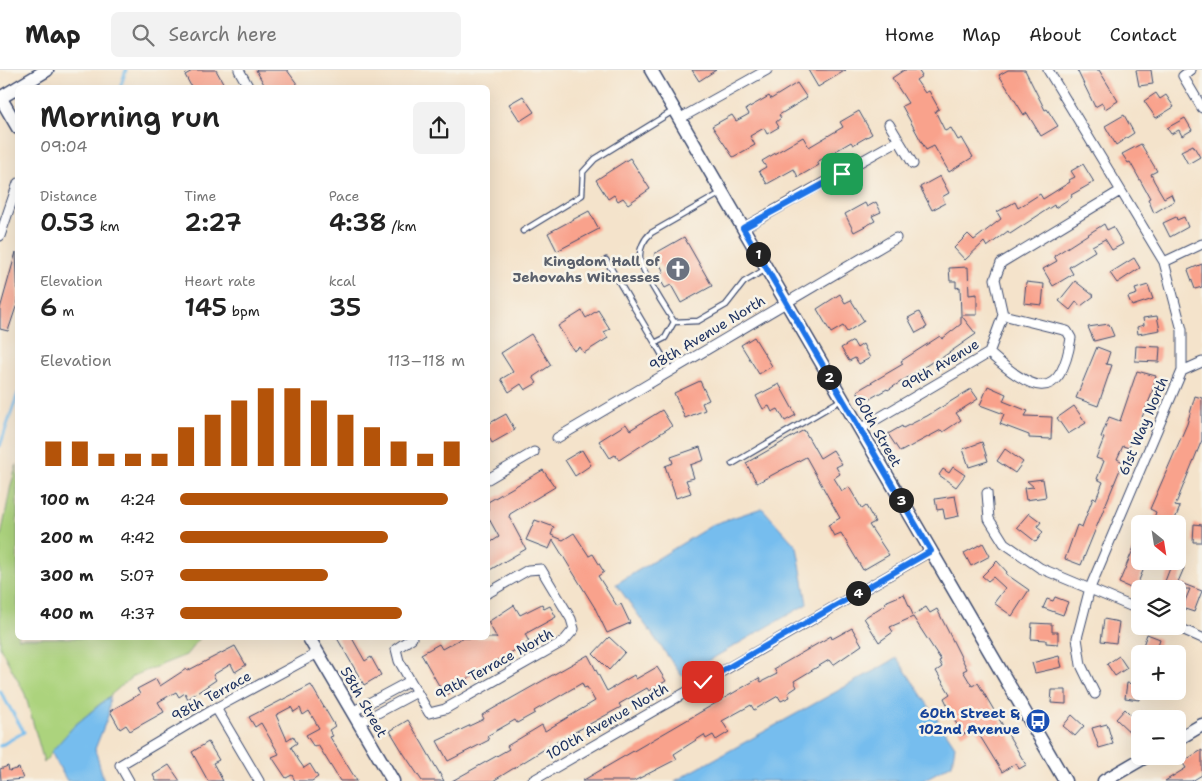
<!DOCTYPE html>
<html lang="en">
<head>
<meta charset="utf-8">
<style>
  :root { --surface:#fff; --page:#f2f2f2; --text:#222; --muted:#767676; --line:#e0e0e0; --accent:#b45309 }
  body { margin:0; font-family:"Shantell Sans",sans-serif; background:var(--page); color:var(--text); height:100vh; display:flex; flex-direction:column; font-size:19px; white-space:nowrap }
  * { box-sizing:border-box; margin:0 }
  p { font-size:16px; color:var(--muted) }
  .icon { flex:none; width:28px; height:28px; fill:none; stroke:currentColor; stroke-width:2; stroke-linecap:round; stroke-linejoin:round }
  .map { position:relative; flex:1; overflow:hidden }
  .side { position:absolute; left:15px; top:15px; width:475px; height:555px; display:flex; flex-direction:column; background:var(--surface); border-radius:8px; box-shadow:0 5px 20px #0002 }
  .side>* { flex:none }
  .needle { width:32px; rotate:150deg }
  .buttons { position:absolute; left:1131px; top:445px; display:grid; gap:10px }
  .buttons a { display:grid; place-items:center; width:55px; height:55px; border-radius:8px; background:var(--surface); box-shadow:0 5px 20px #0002; font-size:25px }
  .pin { position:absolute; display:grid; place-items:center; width:42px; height:42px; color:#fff; margin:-21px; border-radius:10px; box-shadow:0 2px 8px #0006 }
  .km { position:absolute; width:25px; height:25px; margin:-12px; border-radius:50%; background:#222; color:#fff; font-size:14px; line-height:25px; text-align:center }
  .round { display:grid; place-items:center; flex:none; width:52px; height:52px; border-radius:8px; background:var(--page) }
  .overview { display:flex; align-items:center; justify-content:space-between; height:85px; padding:0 25px }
  h1 { font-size:28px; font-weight:600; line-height:38px }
  .metrics { display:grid; grid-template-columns:repeat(3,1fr); gap:8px; height:85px; padding:5px 25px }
  .metrics div { display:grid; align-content:center }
  .metrics b { font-size:25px; font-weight:600 }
  .metrics small { font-size:14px; font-weight:400 }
  .metrics p { font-size:14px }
  .chart { height:140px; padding:10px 25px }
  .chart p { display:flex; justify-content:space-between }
  .chart svg { width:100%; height:90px; margin-top:5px; stroke:var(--accent); stroke-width:6 }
  ul { padding:0 25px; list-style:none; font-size:16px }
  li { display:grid; grid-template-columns:80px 60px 1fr; align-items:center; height:38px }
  li i { height:12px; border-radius:6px; background:var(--accent) }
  header { display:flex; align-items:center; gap:30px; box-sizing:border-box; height:70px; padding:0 25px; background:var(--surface); border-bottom:1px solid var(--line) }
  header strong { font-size:24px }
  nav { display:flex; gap:28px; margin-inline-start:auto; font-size:18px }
  .search { width:350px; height:45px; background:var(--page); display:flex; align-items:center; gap:12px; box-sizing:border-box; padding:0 18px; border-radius:8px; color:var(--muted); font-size:19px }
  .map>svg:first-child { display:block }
  .green { fill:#acd37d; stroke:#64816e }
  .water { fill:#76bdee; stroke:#4876a6 }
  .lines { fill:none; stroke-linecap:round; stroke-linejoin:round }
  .stream { stroke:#76bdee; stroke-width:3 }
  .building { fill:#f9a28c }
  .lane-casing { stroke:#3c4a6e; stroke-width:7 }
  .street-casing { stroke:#3c4a6e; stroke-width:11 }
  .secondary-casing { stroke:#3c4a6e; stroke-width:15 }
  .lane { stroke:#fff; stroke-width:4.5 }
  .street { stroke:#fff; stroke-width:9 }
  .secondary { stroke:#fff; stroke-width:12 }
  .route-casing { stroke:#fff; stroke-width:10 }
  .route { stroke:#1a73e8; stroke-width:6 }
  .labels { text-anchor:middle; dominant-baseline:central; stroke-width:5; stroke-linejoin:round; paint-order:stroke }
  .worship-label { font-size:14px; font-weight:bold; fill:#5b616d; stroke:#f7f3e8; text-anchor:end }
  .street-label { font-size:14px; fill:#1b2f5e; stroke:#f7f3e8 }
  .transit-label { font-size:14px; font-weight:bold; fill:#164399; stroke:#f7f3e8; text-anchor:end }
</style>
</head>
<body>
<header>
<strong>Map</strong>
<div class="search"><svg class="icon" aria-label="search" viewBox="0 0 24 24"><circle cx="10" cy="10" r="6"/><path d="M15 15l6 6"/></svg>Search here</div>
<nav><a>Home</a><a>Map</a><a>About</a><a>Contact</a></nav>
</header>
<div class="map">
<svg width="1202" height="711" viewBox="0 0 1202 711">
  <rect width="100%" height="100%" fill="#f7f3e8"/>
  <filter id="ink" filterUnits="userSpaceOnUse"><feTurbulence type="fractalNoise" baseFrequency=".02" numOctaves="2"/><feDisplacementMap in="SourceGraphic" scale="10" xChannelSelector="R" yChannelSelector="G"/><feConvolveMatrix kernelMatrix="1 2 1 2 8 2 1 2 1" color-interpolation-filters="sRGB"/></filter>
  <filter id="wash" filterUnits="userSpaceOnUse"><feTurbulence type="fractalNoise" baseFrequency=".0096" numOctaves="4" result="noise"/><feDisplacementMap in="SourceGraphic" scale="20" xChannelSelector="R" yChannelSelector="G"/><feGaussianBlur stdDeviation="1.12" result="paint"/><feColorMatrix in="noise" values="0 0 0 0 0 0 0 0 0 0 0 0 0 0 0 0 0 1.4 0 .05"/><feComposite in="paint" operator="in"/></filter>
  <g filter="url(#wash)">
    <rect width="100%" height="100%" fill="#f4e3cb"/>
    <path class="green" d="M17,394L18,568H200L186,585L133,606L74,656L44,692L25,624L0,577V472L11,415Z"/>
    <path class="water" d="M762,438L797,477L807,534L682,606L616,514L714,454Z
      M897,588L955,676L952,694L922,711H675Z
      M110,626L108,646L95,679L104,711H67L51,682L74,656Z"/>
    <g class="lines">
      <path class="stream" d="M120,18L126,0
        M0,376L18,323
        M0,621L24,662L0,676"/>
    </g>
    <g id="blocks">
      <path class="building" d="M194,0H216L226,18H192L185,5Z
        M256,0H287L300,18H266Z
        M692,0H716L699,11Z
        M808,0H846L818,17Z
        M904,0H918L922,6L916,10L925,23L929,21L939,39L935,41L945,61L951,58L958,70L962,68L973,87L949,102L934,76L926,80L902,36L908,33L892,8Z
        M1008,0H1025L1045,40L1047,39L1058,56L1041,66L1027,43L1024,45L999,5Z
        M1077,0H1099L1118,31L1105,39L1102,33L1095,37Z
        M1136,0H1151L1153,14L1139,16Z
        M797,13L807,28L779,45L781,48L776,52L779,57L767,64L764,58L750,66L755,75L733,87L712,56L732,45L736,51L749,44L746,39L769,26L771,29Z
        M1156,23L1160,29L1166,25L1174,37L1156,48L1144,31Z
        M523,26L534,42L520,51L509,34Z
        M859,41L872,64L853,75L851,72L817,92L819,95L798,107L794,99L767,114L759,101L766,97L762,91L803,67L809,77L843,57L840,52Z
        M1124,45L1134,63L1116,75L1105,56Z
        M1185,48L1192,60L1182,66L1179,60L1171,64L1167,58Z
        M1141,74L1157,101L1151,104L1154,111L1164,128L1171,124L1174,131L1154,143L1148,129L1150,128L1130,92L1128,93L1122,84Z
        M1193,75L1200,87L1188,94L1181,81Z
        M630,88L650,119L628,134L623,128L618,131L614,125L608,129L596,110Z
        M1083,94L1094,112L1071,125L1072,127L1055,138L1054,135L1010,164L1008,161L987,177L984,172L965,190L954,178L968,164L974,170L1001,149L997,142L1015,132L1018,138L1040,124L1043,129L1070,112L1069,110L1075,107L1071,101Z
        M940,106L949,123L942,127L945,133L932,140L920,117Z
        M876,132L881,142L872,146L875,151L854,162L845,144L865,133L867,137Z
        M589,141L599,159L557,181L548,163Z
        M1176,147L1177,150L1184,147L1188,157L1170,167L1163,153Z
        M1104,154L1107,160L1113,157L1123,174L1112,180L1105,169L1092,176L1095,181L1069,197L1073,204L1053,216L1043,199L1057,191L1054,186Z
        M684,167L712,216L681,233L671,215L665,218L658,206L664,202L654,184Z
        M16,182L18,231L8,261L0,259V239Z
        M1134,188L1140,198L1117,213L1110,203Z
        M1202,194V217L1195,219L1188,200Z
        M968,197L969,225L977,224V245H961L960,217L956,218V211H950L949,198Z
        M1075,211L1094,226L1081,236L1076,232L1070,240L1059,231Z
        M1026,212L1044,214L1042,235L1024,233Z
        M1148,215L1153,229L1132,236L1128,227L1137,224L1135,219Z
        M840,224L845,233L851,230L864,251L847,262L843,256L831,263L817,239Z
        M598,240L610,259L604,262L608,268L584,283L580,277L574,281L558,256L582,241L586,248Z
        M919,242L927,257L916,263L908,248Z
        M961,245L976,264L933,294L932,292L888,320L887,319L864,332L857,321L903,294L901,291L940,266L942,269L961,254Z
        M1157,246L1160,260L1138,264L1137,257L1144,255L1143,248Z
        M1109,254L1114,266L1094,271L1088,257Z
        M531,264L551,295L533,307L537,313L525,320L521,314L509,322L501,309L513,302L501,283Z
        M754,267L772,296L759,304L741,275Z
        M853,271L857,278L863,274L870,288L859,294L855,288L849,291L841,278Z
        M1136,276L1160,277L1159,292L1135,291Z
        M1097,277L1110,282L1106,294L1112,295L1098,336L1076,328Z
        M1137,301L1156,306L1151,326L1129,378L1123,376L1117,389L1123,392L1081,495L1065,489L1077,455L1082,457L1093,428L1096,429L1103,412L1097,409L1104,391L1096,388L1104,368L1101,367L1109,347L1120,351Z
        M700,311L709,330L702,333L705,340L685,348L674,323Z
        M779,314L796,345L785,351L778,339L772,342L769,336L763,339L756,326Z
        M988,316L1006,324L1003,331L1028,341L1025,346L1052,347L1051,369L1029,368V365L1000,354L1004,344L980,335Z
        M971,319L978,329L956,343L961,350L943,362L941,360L900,382L888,364L902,356L903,358L927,346Z
        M1195,326L1202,328V370L1175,436L1180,437L1173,454H1152L1156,442L1150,439L1187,354Z
        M1074,336L1086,353L1068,364L1057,348Z
        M662,340L672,356L619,390L615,385L610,388L599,371L626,354L630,360Z
        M506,344L515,360L492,373L488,365V354Z
        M804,360L820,388L833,380L842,394L836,397L840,404L834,408L842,421L849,417L862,439L866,436L875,452L869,455L889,485L863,500L841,463L834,466L828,455L840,448L806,387L757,413L746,393Z
        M982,372L988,391L969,397L963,379Z
        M700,377L704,390L690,395L694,408L686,410L691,423L676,428L665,396L673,393L671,387Z
        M1005,379L1023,392L1015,403L997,391Z
        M582,380L591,395L575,406L565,390Z
        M953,397L965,405L956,417L939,405L943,399L949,403Z
        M543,400L555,417L510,444L509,447L526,479L488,501V474L499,467L488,447V432Z
        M1043,409L1046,427L1026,430L1024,418L1034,417L1027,411Z
        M955,426L959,446L945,449L943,439L937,440L935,429Z
        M1029,443L1041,452L1037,457L1043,462L1036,472L1017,457Z
        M535,450L554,457L551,465L563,470L574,463L589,486L593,484L604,502L598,506L617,536L621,534L630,553L607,563L595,538L553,470L549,479L526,470Z
        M1194,454L1202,455V472H1193Z
        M1140,463V491H1147L1135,520L1119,513Z
        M983,473L990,486L971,496L964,483Z
        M997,491L1007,502L1006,504L1029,520L1012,546L994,533L1005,518L993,507L988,511L982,506Z
        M1172,493L1184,498L1178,512L1202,521L1194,542L1182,538L1190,519H1162Z
        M904,524L913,545L926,537L930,543L937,539L967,599L963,601L972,616L978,613L1026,695L1019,699L1016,693L1002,702L975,658L962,665L944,628L950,624L936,601L942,597L939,591L941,590L913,547L890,557L893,562L879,572L864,548L886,534L885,532Z
        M1055,527L1068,532L1063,545L1043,538L1047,529L1053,531Z
        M542,534L544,539L550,536L556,547L525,564L529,572L461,612L463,615L445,626L421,584L439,574L442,579L462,568H497L488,552L514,535L520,545Z
        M1104,549L1119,552L1116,573L1101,571Z
        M1032,553L1052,554V562H1058V574L1046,573V570L1031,569Z
        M852,558L862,575L833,595L829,590L794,611L797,617L788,623L790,627L781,631L778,626L754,640L751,635L722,651L729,662L716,670L713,665L706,669L704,665L674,684L677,689L634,711H582L759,608L761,612L777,604L774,599L831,566L832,569Z
        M1147,564L1160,569L1155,584H1140Z
        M609,567L625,582L609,600L593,584Z
        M337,568H352L365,591L371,587L381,605L364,615Z
        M235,576L246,595L235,602L231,594L213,605L216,610L188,629L185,623L179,627L176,622L158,632L164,642L130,661L126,655L120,659L110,641L140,624L137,619L156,609L160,616L186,599L187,601Z
        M588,585L607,621L634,605L636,609L657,597L666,611L649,621L647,618L619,634L621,637L553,674L493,711H452L509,679L507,676L542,655L545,661L595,631L587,617L584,618L582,613L534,641L535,643L517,653L515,650L487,666L489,670L448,691L437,671L484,649L482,645Z
        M1059,586L1062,597L1035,603L1032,593Z
        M1119,586L1127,598L1115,606L1107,594Z
        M1127,613L1140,615L1139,630L1125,628Z
        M311,615L335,656L329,660L333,666L330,667L357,711H340L318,675L314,677L306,665L319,658L309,641L303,645L300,638L294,642L291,637L276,645L287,670L293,666L297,673L291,677L299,691L304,698L310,694L318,707L312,711H295L292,705L286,708L272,687L279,684L261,653L255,657L249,647Z
        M1052,620H1066V634L1051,633Z
        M1125,639L1140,654V662L1135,667L1116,649Z
        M1072,645L1084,656L1075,666L1063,656Z
        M408,650L422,673L444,711H422L404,684L390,661Z
        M1107,654L1113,674L1099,678L1092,658Z
        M208,672L219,690L213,693L223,711H208L192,682Z
        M1202,680V705L1192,711H1165L1186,698L1182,692Z
        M169,695L180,711H156L153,705Z
        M8,696L9,701L19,698L23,709L1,711L0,699Z"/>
    </g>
  </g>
  <g filter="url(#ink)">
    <use href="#blocks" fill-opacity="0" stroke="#3c4a6e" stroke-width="1"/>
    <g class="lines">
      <defs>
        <path id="lane" d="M523,161L582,125L583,102L595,89L673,41
          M606,190L655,273
          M674,252L698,251L726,235L744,212L766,199
          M671,301L655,273L665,268L674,252C666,238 641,202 640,188C639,179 644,169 651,163L721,123
          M732,394L841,330"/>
        <path id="street" d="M239,0L249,18
          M1048,0L1164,192L1182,260V301L1090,518L1077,568L1081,595L1095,624
          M1191,0L1183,6L1202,38
          M679,49L767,0
          M889,54L913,94
          M743,158L899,70
          M0,166L18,113
          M1164,192L1202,174
          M989,283C1030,319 1060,338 1071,268L1067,261L1003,245
          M1182,301L1202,292
          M860,359L989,283L1003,245L995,209L1001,193L1120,121
          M557,368L896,168
          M488,409L534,382
          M987,423L989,449L1004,473L1040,498L1140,540
          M1175,556L1202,568
          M412,568L396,579L399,591L429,643L445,639L564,571L574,559L571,549L541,499L528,500L488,523
          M216,638L259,711
          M352,642L410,611
          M359,653L417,622
          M129,711L120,695L216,638L318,583
          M532,711L931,481"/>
        <path id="secondary" d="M651,0L1065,711
          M0,27L18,58
          M0,28L47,0
          M309,568L393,711
          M1178,669L1202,655
          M1104,711L1147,686"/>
      </defs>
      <use href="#lane" class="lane-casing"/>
      <use href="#street" class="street-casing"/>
      <use href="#secondary" class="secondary-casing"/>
      <use href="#lane" class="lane"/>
      <use href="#street" class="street"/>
      <use href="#secondary" class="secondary"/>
    </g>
  </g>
  <g class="lines" filter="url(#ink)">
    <defs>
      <path id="route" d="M703,612L931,481L743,158L842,104"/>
    </defs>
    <use href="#route" class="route-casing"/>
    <use href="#route" class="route"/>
  </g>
  <defs>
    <symbol id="church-disc" viewBox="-11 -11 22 22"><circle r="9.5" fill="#6b7280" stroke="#f7f3e8"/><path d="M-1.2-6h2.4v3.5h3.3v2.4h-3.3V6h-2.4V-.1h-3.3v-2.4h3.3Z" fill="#fff"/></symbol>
    <symbol id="bus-disc" viewBox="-11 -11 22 22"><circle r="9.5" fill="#1a4fb4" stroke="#f7f3e8"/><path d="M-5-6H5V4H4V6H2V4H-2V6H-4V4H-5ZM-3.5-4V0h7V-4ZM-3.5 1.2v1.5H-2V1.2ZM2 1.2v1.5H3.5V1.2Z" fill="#fff"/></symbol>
  </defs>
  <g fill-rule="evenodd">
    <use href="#church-disc" x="664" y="185" width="28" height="28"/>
    <use href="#bus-disc" x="1024" y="637" width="28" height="28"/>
  </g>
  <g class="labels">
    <g class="worship-label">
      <text x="660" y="191">Kingdom Hall of<tspan x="660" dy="16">Jehovahs Witnesses</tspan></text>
    </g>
    <g class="street-label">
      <text transform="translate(707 263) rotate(-31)">98th Avenue North</text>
      <text transform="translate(940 295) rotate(-31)">99th Avenue</text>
      <text transform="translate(1143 356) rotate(-67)">61st Way North</text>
      <text transform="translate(878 361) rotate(60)">60th Street</text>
      <text transform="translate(494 594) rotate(-29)">99th Terrace North</text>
      <text transform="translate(211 626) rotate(-29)">98th Terrace</text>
      <text transform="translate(364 632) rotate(60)">58th Street</text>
      <text transform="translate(607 651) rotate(-30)">100th Avenue North</text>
    </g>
    <g class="transit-label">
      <text x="1020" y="643">60th Street &amp;<tspan x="1020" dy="16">102nd Avenue</tspan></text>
    </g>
  </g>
</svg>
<div class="buttons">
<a><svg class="needle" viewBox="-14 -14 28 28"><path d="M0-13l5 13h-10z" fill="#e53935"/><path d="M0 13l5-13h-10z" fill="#767676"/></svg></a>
<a><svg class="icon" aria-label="layers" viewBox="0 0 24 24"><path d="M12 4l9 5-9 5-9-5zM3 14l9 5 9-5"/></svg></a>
<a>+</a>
<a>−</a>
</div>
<div class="pin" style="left:842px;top:104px;background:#1e9e55"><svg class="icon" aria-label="arrive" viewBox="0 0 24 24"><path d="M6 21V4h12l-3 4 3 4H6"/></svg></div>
<div class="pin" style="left:703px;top:612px;background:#d93025"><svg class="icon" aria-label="check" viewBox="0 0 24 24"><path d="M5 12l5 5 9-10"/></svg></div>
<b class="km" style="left:758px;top:184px">1</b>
<b class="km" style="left:829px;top:307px">2</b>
<b class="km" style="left:901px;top:430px">3</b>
<b class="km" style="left:858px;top:523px">4</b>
<section class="side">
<div class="overview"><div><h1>Morning run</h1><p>09:04</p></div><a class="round"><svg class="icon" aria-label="share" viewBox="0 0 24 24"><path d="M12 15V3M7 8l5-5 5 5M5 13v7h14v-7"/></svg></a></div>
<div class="metrics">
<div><p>Distance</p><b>0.53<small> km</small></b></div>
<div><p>Time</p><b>2:27</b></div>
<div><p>Pace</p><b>4:38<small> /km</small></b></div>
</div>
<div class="metrics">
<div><p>Elevation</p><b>6<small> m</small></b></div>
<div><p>Heart rate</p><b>145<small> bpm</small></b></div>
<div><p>kcal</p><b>35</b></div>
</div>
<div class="chart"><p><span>Elevation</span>113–118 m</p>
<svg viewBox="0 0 160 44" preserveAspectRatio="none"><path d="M5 44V32M15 44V32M25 44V38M35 44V38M45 44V38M55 44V25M65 44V19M75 44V12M85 44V6M95 44V6M105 44V12M115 44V19M125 44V25M135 44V32M145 44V38M155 44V32"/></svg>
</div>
<ul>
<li><b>100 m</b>4:24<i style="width:94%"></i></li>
<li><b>200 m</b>4:42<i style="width:73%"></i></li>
<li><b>300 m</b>5:07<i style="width:52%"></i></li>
<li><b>400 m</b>4:37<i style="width:78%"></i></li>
</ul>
</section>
</div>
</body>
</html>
